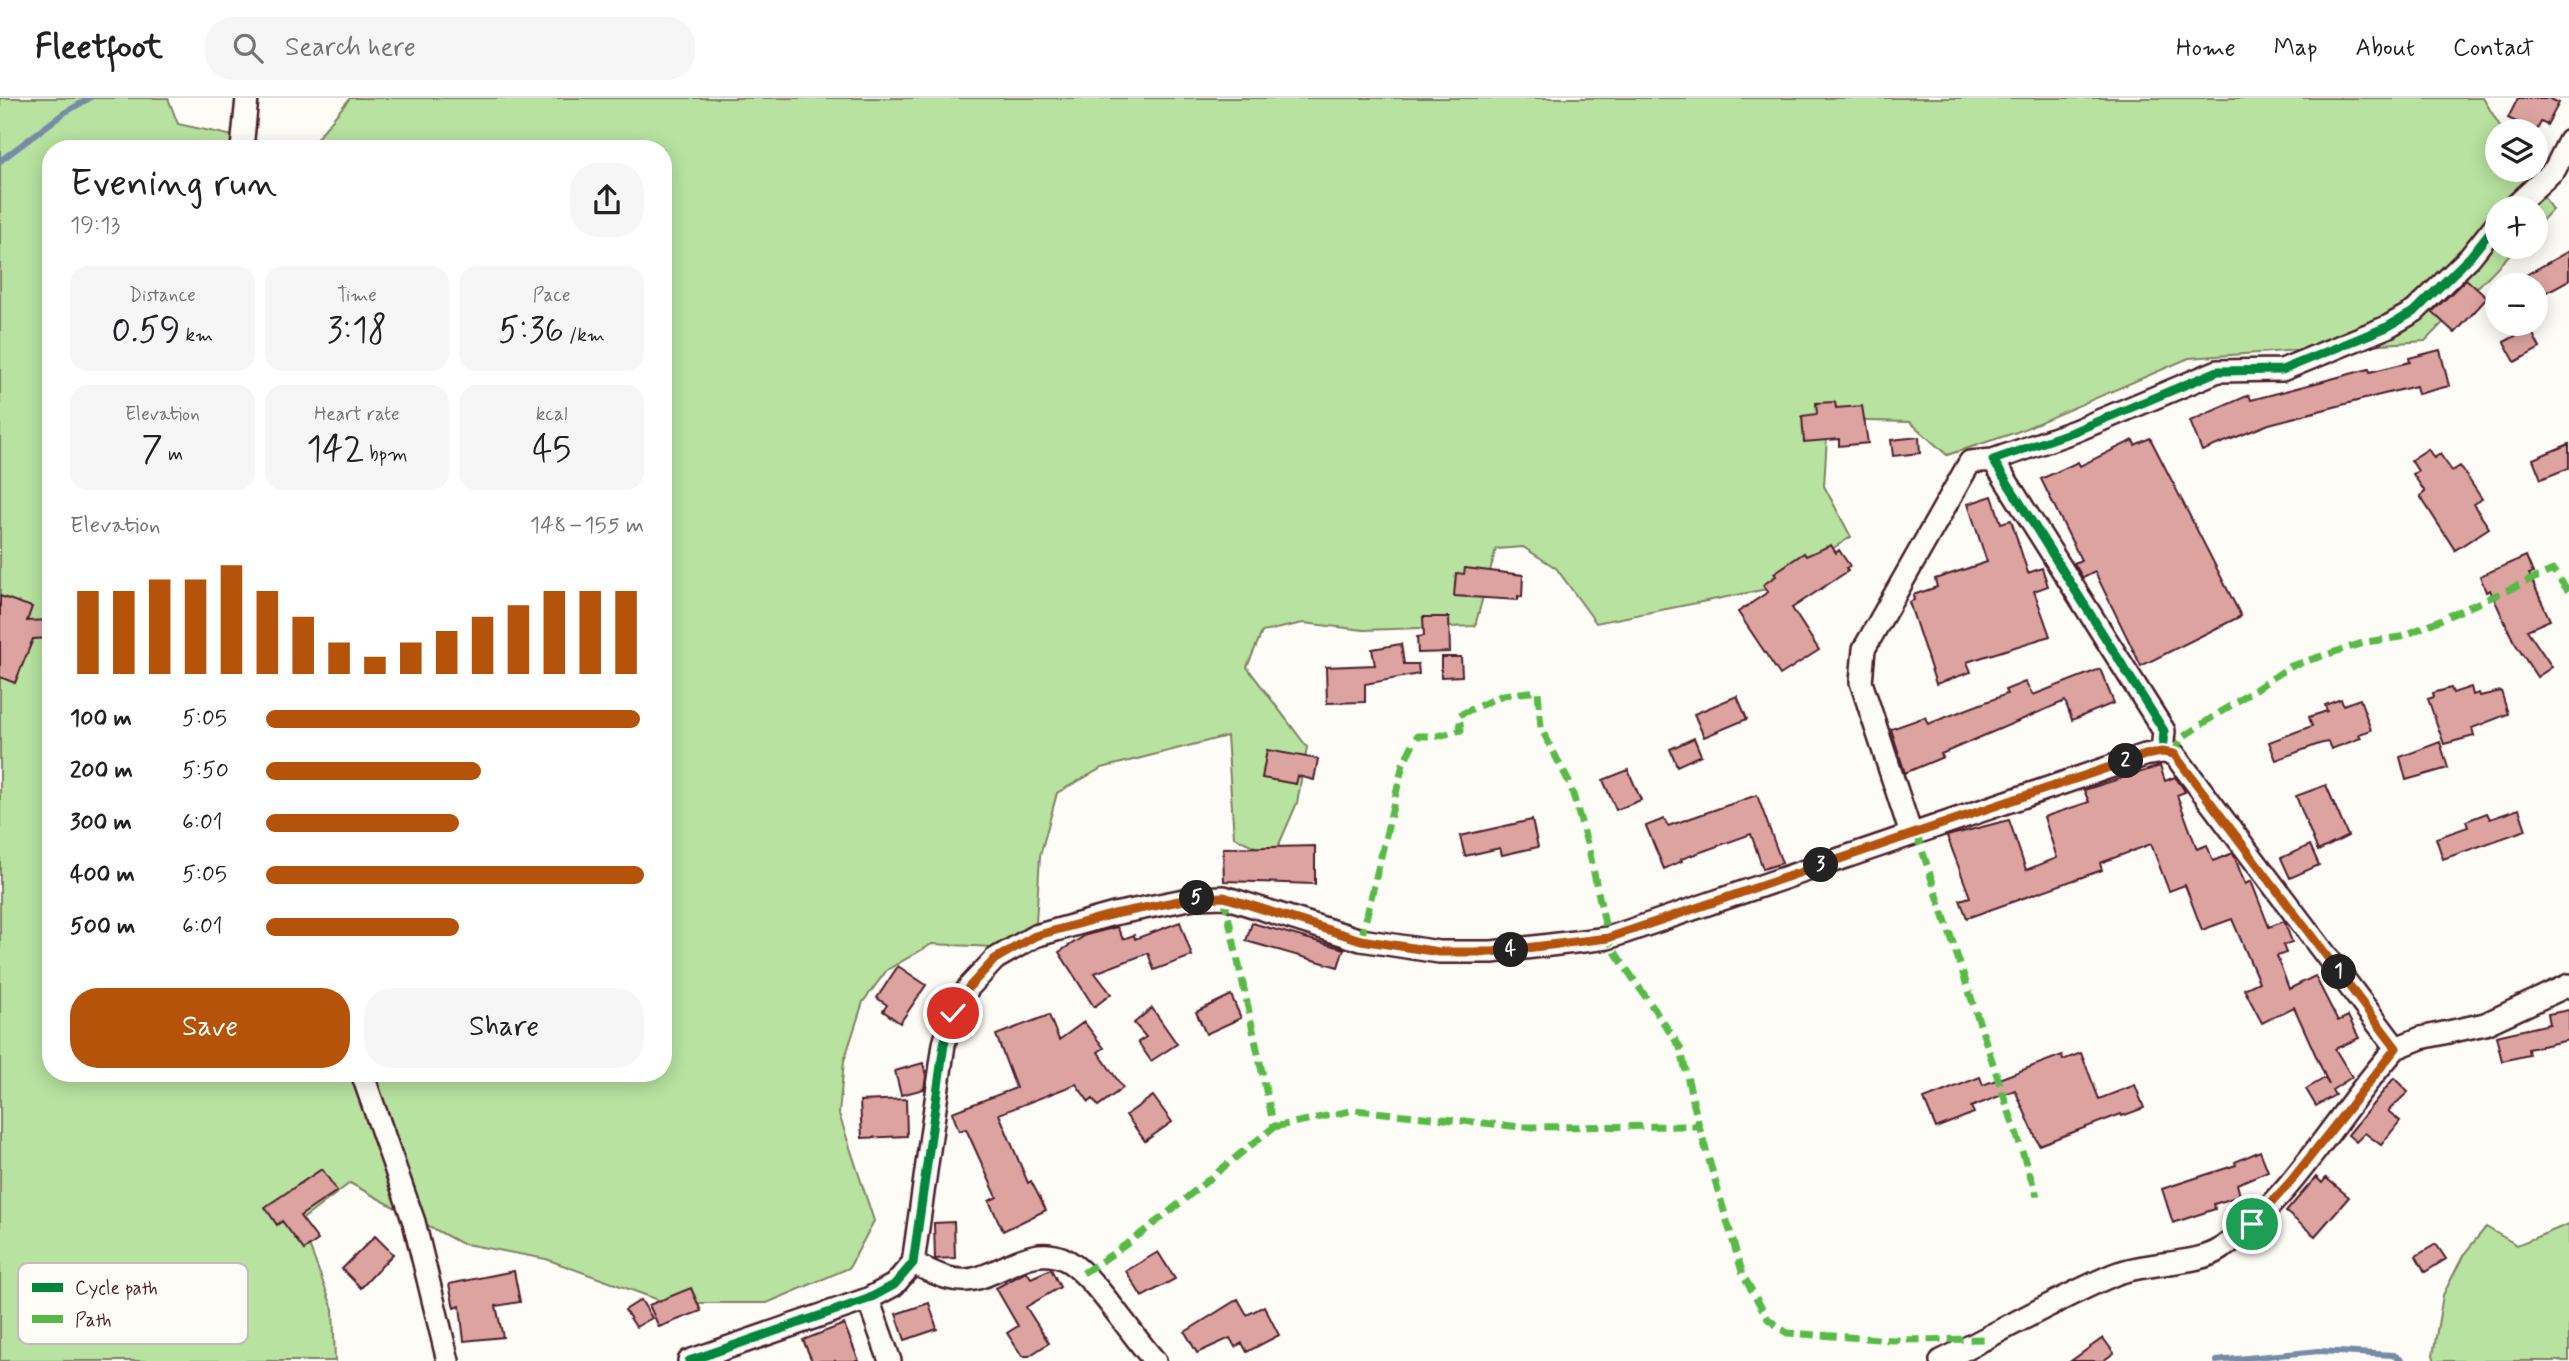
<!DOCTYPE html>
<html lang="en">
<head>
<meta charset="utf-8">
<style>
  :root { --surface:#fff; --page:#f6f6f6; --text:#202124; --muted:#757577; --line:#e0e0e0; --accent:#b45309 }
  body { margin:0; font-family:Mynerve,sans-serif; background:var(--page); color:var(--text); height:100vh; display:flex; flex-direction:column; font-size:26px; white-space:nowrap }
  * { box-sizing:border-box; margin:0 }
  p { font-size:23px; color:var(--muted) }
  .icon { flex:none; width:38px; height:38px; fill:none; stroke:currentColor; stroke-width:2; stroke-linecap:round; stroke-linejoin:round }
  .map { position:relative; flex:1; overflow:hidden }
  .side { position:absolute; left:42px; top:42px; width:630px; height:942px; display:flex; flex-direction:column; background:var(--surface); border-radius:28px; box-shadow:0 4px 18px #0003 }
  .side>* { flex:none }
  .fabs { position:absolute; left:2485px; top:21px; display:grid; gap:14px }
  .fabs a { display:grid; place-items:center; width:63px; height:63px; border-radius:50%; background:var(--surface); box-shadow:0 4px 18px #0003; font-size:35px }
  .pin { position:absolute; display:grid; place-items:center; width:60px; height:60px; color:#fff; margin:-30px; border:4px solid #fff; border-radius:50%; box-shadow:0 2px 7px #0007 }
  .km { position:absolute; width:35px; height:35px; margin:-18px; border-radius:50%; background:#222; color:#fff; font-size:19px; line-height:35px; text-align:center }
  .round { display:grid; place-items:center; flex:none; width:74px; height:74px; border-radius:28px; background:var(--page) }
  .headline { display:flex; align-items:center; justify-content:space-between; height:119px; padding:0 28px }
  h1 { font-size:38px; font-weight:600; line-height:52px }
  .stats { display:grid; grid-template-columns:repeat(3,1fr); gap:10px; height:119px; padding:7px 28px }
  .stats div { display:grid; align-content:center; border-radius:18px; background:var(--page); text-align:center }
  .stats b { font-size:35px; font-weight:600 }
  .stats small { font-size:19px; font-weight:400 }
  .stats p { font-size:19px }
  .chart { height:196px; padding:14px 28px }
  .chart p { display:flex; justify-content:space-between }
  .chart svg { width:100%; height:126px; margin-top:7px; stroke:var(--accent); stroke-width:6 }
  .action { display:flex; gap:14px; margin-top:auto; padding:14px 28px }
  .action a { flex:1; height:80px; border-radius:28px; background:var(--accent); color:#fff; font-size:28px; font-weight:600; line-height:80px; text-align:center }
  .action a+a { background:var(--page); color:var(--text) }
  ul { padding:0 28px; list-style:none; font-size:23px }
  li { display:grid; grid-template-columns:112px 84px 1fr; align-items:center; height:52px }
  li i { height:18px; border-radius:9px; background:var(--accent) }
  header { display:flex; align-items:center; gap:42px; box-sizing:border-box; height:98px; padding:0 35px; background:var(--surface); border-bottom:2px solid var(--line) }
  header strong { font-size:33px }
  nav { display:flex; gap:38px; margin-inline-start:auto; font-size:24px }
  .search { width:490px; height:63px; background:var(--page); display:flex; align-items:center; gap:18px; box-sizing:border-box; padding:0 24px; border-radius:28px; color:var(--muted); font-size:26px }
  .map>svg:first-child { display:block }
  .green { fill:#b7e29f; stroke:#808065; stroke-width:2 }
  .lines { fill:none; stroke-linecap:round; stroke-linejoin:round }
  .stream { stroke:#788ba5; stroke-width:6 }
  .building { fill:#dda3a1; stroke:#4a1f2b; stroke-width:2 }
  .minor-casing { stroke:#4a1f2b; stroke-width:26 }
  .minor { stroke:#fdfcf7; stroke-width:21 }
  .quiet { stroke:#58b947; stroke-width:7; stroke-dasharray:14 7; stroke-linecap:butt }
  .cycleway-casing { stroke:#fdfcf7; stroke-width:13 }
  .cycleway { stroke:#00873e; stroke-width:9 }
  .route-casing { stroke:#fff; stroke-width:14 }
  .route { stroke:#b45309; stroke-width:9 }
  .key { fill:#fdfcf7; stroke:#c7baba; stroke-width:2 }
  .key-label { font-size:19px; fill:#4a1f2b }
</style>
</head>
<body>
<header>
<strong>Fleetfoot</strong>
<div class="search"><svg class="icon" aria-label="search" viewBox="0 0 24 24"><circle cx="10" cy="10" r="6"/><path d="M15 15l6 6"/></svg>Search here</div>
<nav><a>Home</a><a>Map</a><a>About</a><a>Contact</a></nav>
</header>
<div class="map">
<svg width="2569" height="1263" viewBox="0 0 2569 1263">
  <rect width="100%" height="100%" fill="#fdfcf7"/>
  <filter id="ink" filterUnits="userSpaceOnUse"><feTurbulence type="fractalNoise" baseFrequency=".0143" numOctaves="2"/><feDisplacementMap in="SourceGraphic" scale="14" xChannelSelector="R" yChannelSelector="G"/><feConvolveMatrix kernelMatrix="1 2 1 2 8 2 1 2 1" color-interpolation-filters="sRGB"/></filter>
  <g filter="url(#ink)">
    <path class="green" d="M0,0H168L178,26L293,51H51V975H663V51H308L350,0H2483L2503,33H2497V72H2527L2552,112L2536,129V110H2497V149H2517L2425,243L2189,260L2017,334L1947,357L1910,324L1828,322L1824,388L1851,439L1767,491L1596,525L1556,470L1523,449L1496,451L1475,528L1364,532L1303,525L1262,534L1247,569L1307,649L1297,705L1274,758L1234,739L1227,638L1102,670L1057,695L1040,758L1036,825L993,849L932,846L887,872L863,904L844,963L839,1016L874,1123L849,1170L767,1205H667L546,1161L460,1145L350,1085L300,1123L333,1211L335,1263H0Z
      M2569,1126V1263H2435L2433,1257L2443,1197L2464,1156L2486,1129L2517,1147Z"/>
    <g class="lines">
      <path class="stream" d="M0,63L64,15L90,0
        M2216,1263L2319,1253L2394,1257L2403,1263"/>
    </g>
    <path class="building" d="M2518,0H2549L2559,5L2547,27L2541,24L2536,34L2508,20Z
      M2569,153V182L2538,199L2536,187H2532L2526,177Z
      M2466,181L2487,200L2455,235L2432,214Z
      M2530,230L2540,250L2515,264L2504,244Z
      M2440,252L2449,288L2418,296L2416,288L2376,298L2269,326L2202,353L2190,323L2249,297L2251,302L2369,271L2370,274L2410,264L2409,260Z
      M1835,304L1836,310L1862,308L1868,345L1839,348V341L1804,344L1802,318L1817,316L1816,305Z
      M1919,339L1920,355L1893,358L1891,342Z
      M2150,340L2241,518L2141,568L2095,474L2083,480L2074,465L2081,462L2041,381L2078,364L2080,368L2133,342L2135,347Z
      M2569,346V370L2541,381L2533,361Z
      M2428,351L2434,360L2440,356L2452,373L2460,368L2482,401L2473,406L2489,430L2455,452L2420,398L2425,394L2413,376L2418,373L2411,362Z
      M1992,398L2001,425L2011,422L2028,475L2042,470L2048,488L2034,493L2050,538L1967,564L1971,574L1936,586L1909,504L1914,502L1913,497L1937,489L1935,481L1987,464L1968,406Z
      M1831,447L1836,455L1839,452L1850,468L1846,470L1848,473L1792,510L1819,552L1780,577L1738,514L1768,494L1763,487L1776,478L1774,475L1804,455L1806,458Z
      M2526,458L2533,475L2529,476L2550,522L2527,532L2552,569L2537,579L2513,542L2490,492L2486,494L2480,478Z
      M1465,470L1523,477L1522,499L1518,498V502L1454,498L1456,475L1464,476Z
      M0,498L32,509L27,523L51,522V540L33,541L15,585L0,579Z
      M1423,519H1449L1450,554L1418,555L1417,539L1424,538Z
      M1401,546L1404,566H1418L1419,576L1365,586V604L1327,605L1326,569L1375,567L1372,551Z
      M1441,559H1461L1462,578L1441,579Z
      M2100,571L2114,605L2072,622L2065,603L1941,656L1943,659L1905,675L1891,631L1925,619L1928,626L2007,596L2005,592L2025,584L2033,597Z
      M2471,589L2473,597L2479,595L2480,598L2501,593L2508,616L2472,630L2474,638L2444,646L2428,601L2434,599L2433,595L2451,590L2453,595Z
      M1737,598L1747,621L1704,639L1694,616Z
      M2341,601L2343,607L2360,601L2371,632L2359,636L2361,640L2331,651L2328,644L2319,646L2276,662L2269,644L2312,628L2309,619L2327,613L2325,607Z
      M1694,640L1701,657L1677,668L1670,651Z
      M2440,644L2448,670L2406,682L2400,659Z
      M1267,652L1318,661L1314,682L1298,678L1296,686L1262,680Z
      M2160,668L2165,683L2175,679L2183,690L2185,694L2177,697L2197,751L2207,747L2213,763L2233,755L2245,786L2251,783L2269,829L2284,823L2292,844L2283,847L2286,855L2277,858L2289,891L2315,878L2338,923L2348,918L2359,940L2335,951L2352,979L2332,992L2335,997L2316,1008L2306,991L2325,980L2329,987L2294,909L2262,925L2244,891L2259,884L2232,821L2202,832L2185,787L2169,793L2151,746L2100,765L2102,772L1967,820L1960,802L1970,799L1947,738L2009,722L2026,772L2057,760L2044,719L2089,704L2084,692Z
      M1628,672L1641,702L1616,712L1603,682Z
      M2326,687L2348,738L2318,753L2296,698Z
      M1757,697L1782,765L1763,771L1751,736L1681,761L1682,763L1664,771L1646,728L1664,721L1668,728Z
      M2519,711L2526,732L2443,761L2436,740L2468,729L2466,723L2487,715L2490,721Z
      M1532,722L1538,749L1502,757L1500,750L1465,758L1460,738Z
      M2310,747L2319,767L2290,780L2281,760Z
      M1315,748V786L1224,783L1223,750Z
      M1180,824L1192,858L1154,872L1148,855L1095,875L1111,896L1094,909L1059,854L1086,837L1117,829L1123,841L1134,837L1135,841Z
      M1252,825L1344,851L1338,869L1246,843Z
      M898,868L926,887L900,925L883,913L887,907L877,900Z
      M1231,897L1241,920L1206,936L1196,914Z
      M1152,910L1177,946L1151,963L1138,944L1146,939L1134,925Z
      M2569,912V942L2528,951L2529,957L2502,963L2496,938L2550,926L2548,916Z
      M1049,917L1059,942L1084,924L1104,950L1098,954L1123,990L1098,1008L1093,1001L1089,1004L1076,986L999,1016L1028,1085L1031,1083L1046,1112L1003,1133L989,1103L997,1099L966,1031L959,1033L952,1014L1016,990L996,937Z
      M2081,955L2099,1001L2135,987L2144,1010L2122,1018L2121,1016L2039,1047L2015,992L1971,1009L1974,1015L1936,1030L1924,1001L1980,979L1983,987L2062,957L2063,962Z
      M923,965L926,978L924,991L901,997L895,973Z
      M2394,980L2408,994L2388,1013L2400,1023L2381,1047L2365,1035L2356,1044L2348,1037Z
      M1153,998L1172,1024L1145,1043L1126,1017Z
      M906,1001L907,1038L862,1040L860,1003Z
      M2260,1053L2268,1073L2237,1086L2240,1098L2214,1106L2215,1111L2173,1125L2162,1091L2236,1067L2235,1064Z
      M322,1071L337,1093L300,1118L318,1142L304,1152L282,1123L277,1127L265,1109Z
      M2316,1079L2322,1085L2326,1080L2349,1099L2315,1138L2286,1114Z
      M954,1124L955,1160L935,1161L934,1125Z
      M375,1138L393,1156L361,1190L342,1171Z
      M2436,1146L2446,1161L2425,1174L2416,1158Z
      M1158,1154L1175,1181L1142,1199L1126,1173Z
      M1051,1171L1060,1189L1026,1209L1049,1245L1029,1258H1022L1007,1235L1018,1228L996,1190L1024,1175L1027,1174L1031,1180Z
      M514,1173L520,1204L496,1208L503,1239L464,1243L460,1208L454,1210L449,1186Z
      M691,1190L701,1213L659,1229L649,1207Z
      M1238,1201L1247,1217L1264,1208L1279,1237L1247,1254L1242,1245L1235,1249L1230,1240L1197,1255L1185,1234Z
      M641,1202L652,1220L636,1229L625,1212Z
      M929,1205L937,1231L905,1242L896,1216Z
      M844,1226L859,1263H812L803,1242Z
      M2103,1240L2114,1255L2103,1263H2071Z"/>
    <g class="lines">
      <defs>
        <path id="minor" d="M242,51L247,0
          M2513,110L2555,71L2569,43
          M2162,654L2164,633L1993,362L2075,333L2218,273L2282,272L2387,229L2415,213L2470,159L2497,125
          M1911,736L1861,584L1864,551L1970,364L1993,362
          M362,975L414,1124L448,1263
          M913,1165C932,1174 952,1186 974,1181C1005,1174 1033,1145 1066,1162C1094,1177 1131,1237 1155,1263
          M868,1201L890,1263
          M689,1263L868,1201L894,1187L913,1165L944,946L953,915L969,889L995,861L1035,838L1114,816L1194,800L1224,799L1361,842L1439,854H1492L1608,840L2145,657L2162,654L2174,656L2396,950
          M1941,1263C1998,1235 2054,1202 2113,1177C2143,1164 2198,1167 2221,1151C2294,1099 2337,1015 2396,950L2421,940L2485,926L2569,887"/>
      </defs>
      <use href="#minor" class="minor-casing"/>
      <use href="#minor" class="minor"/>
      <path class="quiet" d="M2174,656L2181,640L2291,568L2366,544L2401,539L2553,472L2569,494
        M1916,734L2037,1098
        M1361,842L1403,666L1417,638H1438L1461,632L1459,617L1503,597L1538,593L1541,630L1570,686L1589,752L1608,840L1617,857L1680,949L1699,1028L1743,1177L1768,1221L1787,1235L1894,1242L1987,1241
        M1274,1029L1355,1012L1522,1029L1699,1028
        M1083,1175C1152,1133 1210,1078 1274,1029L1224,799"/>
      <defs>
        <path id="cycleway" d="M2162,654L2164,633L1993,362L2075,333L2218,273L2282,272L2387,229L2415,213L2470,159L2497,125
          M689,1263L868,1201L894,1187L913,1165L944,946L953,915L969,889L995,861L1035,838L1114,816L1194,800L1224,799L1361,842L1439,854H1492L1608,840L2145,657L2162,654L2174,656L2396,950"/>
      </defs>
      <use href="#cycleway" class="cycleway-casing"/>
      <use href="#cycleway" class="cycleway"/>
    </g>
  </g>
  <g class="lines" filter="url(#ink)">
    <defs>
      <path id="route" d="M953,915L969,889L995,861L1035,838L1114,816L1194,800L1224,799L1361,842L1439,854H1492L1608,840L2145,657L2162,654L2174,656L2396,950L2291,1083L2252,1126"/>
    </defs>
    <use href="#route" class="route-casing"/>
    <use href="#route" class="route"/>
  </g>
  <rect x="18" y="1165" width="230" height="81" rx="10" class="key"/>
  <rect x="32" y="1185" width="31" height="9" fill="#00873e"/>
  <rect x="32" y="1217" width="31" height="8" fill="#58b947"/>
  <g class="key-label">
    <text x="75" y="1196">Cycle path</text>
    <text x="75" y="1228">Path</text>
  </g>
</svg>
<div class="fabs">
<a><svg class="icon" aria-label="layers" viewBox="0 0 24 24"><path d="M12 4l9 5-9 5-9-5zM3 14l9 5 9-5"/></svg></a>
<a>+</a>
<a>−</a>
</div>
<div class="pin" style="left:2252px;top:1126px;background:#1e9e55"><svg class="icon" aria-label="arrive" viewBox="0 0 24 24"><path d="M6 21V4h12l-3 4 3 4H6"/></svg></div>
<div class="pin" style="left:953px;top:915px;background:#d93025"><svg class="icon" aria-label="check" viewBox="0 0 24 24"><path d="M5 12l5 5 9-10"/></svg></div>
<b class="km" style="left:2339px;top:874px">1</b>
<b class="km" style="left:2126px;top:663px">2</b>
<b class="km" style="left:1821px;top:767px">3</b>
<b class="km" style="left:1511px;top:852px">4</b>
<b class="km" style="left:1197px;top:800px">5</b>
<section class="side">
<div class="headline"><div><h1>Evening run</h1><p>19:13</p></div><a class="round"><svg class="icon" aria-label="share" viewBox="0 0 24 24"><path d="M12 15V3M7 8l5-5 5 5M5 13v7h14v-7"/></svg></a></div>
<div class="stats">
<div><p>Distance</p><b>0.59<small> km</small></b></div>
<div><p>Time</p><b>3:18</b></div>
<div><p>Pace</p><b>5:36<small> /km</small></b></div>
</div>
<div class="stats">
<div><p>Elevation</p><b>7<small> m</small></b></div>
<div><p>Heart rate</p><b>142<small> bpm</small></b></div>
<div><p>kcal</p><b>45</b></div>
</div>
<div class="chart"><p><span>Elevation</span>148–155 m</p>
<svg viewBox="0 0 160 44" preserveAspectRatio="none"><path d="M5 44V15M15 44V15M25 44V11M35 44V11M45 44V6M55 44V15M65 44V24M75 44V33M85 44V38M95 44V33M105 44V29M115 44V24M125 44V20M135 44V15M145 44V15M155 44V15"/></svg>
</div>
<ul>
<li><b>100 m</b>5:05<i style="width:99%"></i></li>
<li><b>200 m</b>5:50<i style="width:57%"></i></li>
<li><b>300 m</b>6:01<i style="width:51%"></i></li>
<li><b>400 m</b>5:05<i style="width:100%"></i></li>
<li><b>500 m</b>6:01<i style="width:51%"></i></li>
</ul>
<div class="action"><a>Save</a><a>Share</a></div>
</section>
</div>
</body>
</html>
